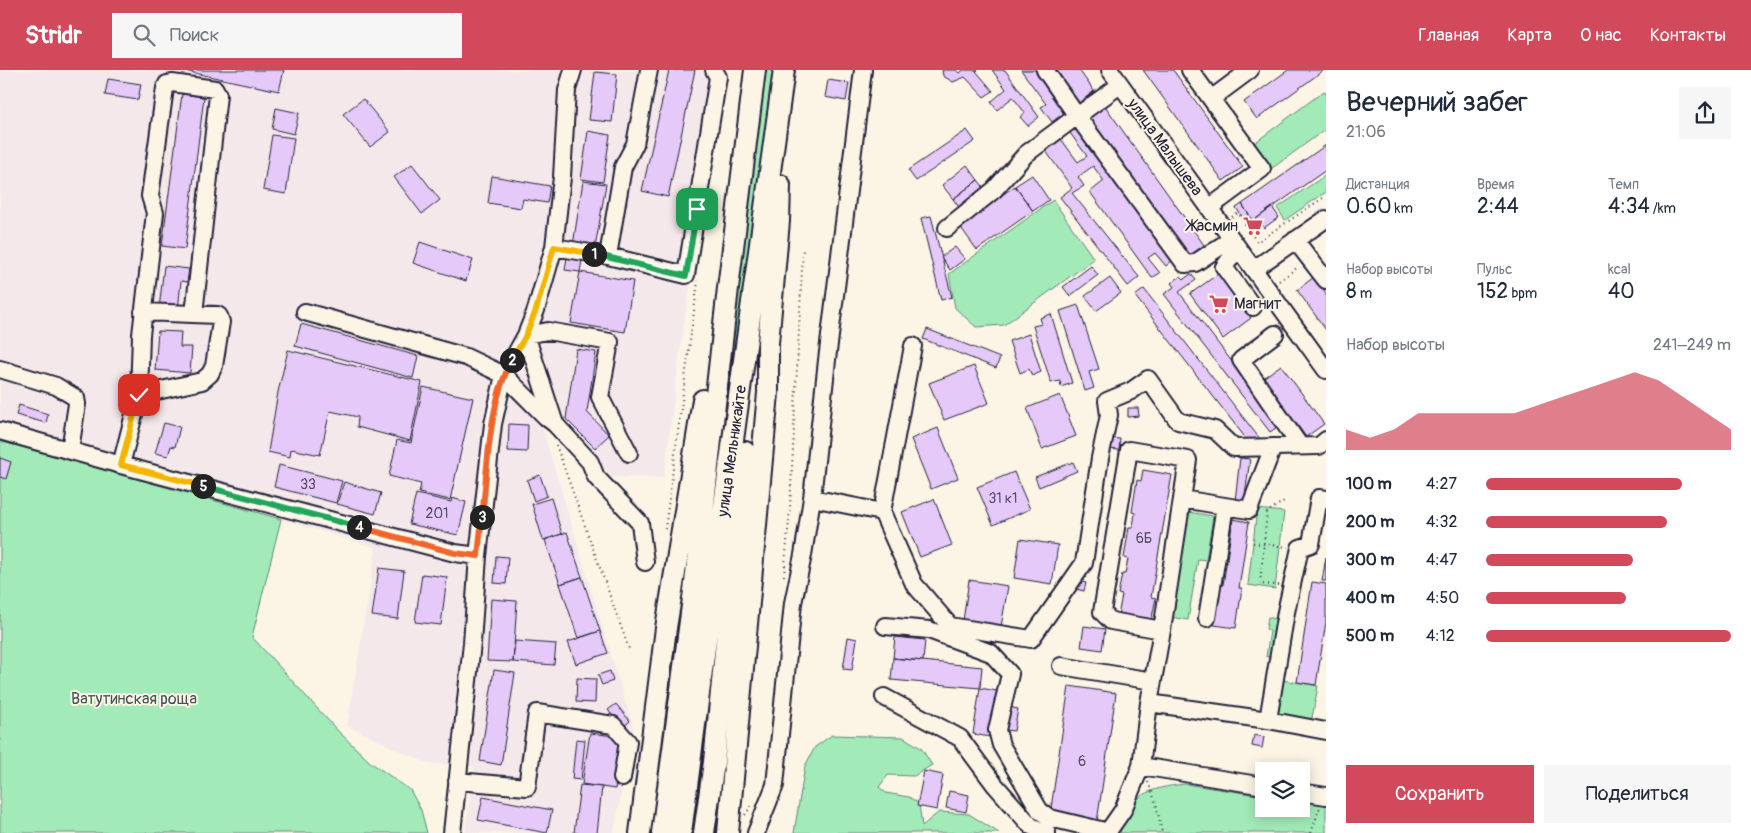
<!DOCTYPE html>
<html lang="ru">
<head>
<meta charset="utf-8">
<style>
  :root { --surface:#fff; --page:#f6f6f7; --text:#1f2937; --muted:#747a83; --accent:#d1495b }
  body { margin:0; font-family:Pangolin,sans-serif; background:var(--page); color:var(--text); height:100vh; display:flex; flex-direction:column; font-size:19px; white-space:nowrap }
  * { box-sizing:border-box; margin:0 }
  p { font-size:16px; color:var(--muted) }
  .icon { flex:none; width:28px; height:28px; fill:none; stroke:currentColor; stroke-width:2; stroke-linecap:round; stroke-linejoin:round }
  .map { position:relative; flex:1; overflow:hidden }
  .drawer { display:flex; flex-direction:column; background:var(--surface); width:425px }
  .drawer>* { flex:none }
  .buttons { position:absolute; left:1255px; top:692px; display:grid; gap:10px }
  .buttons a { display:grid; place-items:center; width:55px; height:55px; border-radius:0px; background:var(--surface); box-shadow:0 2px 12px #0003; font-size:25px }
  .pin { position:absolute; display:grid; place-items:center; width:42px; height:42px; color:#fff; margin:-21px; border-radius:10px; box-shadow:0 2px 8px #0006 }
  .km { position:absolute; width:25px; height:25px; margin:-12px; border-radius:50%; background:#222; color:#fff; font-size:14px; line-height:25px; text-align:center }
  .round { display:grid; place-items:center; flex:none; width:52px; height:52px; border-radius:0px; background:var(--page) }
  .headline { display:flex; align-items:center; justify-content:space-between; height:85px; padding:0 20px }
  h1 { font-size:28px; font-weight:600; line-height:38px }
  .metrics { display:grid; grid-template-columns:repeat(3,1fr); gap:8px; height:85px; padding:5px 20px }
  .metrics div { display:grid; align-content:center }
  .metrics b { font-size:21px; font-weight:600 }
  .metrics small { font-size:14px; font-weight:400 }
  .metrics p { font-size:14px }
  .chart { height:140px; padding:10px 20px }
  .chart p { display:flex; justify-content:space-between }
  .chart svg { width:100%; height:90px; margin-top:5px; fill:var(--accent); opacity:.7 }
  .action { display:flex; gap:10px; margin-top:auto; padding:10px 20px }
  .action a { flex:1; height:58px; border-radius:0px; background:var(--accent); color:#fff; font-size:20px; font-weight:600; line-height:58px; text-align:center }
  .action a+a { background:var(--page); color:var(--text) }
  ul { padding:0 20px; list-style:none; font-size:16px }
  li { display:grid; grid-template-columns:80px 60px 1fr; align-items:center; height:38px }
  li i { height:12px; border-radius:6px; background:var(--accent) }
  header { display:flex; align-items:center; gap:30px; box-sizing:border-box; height:70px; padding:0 25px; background:var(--accent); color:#fff }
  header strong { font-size:24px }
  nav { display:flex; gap:28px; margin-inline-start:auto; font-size:18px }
  .search { width:350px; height:45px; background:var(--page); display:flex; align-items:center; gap:12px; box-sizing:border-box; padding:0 18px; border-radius:0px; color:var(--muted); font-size:19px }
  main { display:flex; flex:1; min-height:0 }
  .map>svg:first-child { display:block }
  .built { fill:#f5e8eb }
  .green { fill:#a2eab8; stroke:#62867a }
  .building { fill:#e5c9f8; stroke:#22223b }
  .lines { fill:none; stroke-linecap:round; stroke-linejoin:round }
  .minor-casing { stroke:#22223b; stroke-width:20 }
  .major-casing { stroke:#22223b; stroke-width:24 }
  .path { stroke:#22223b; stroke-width:2; stroke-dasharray:1 4; stroke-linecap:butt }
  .minor { stroke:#fcf5e5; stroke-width:16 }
  .major { stroke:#fcf5e5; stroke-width:20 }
  .split-1-casing { stroke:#fff; stroke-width:10 }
  .split-2-casing { stroke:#fff; stroke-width:10 }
  .split-3-casing { stroke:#fff; stroke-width:10 }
  .split-4-casing { stroke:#fff; stroke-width:10 }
  .split-5-casing { stroke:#fff; stroke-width:10 }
  .split-6-casing { stroke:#fff; stroke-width:10 }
  .split-1 { stroke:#22a559; stroke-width:6 }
  .split-2 { stroke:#f5b400; stroke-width:6 }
  .split-3 { stroke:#f0652b; stroke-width:6 }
  .split-4 { stroke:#f0652b; stroke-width:6 }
  .split-5 { stroke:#22a559; stroke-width:6 }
  .split-6 { stroke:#f5b400; stroke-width:6 }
  .labels { text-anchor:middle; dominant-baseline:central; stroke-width:4; stroke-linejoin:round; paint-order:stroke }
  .number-label { font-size:14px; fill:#534c6a }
  .street-label { font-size:16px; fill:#22223b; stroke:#fcf5e5 }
  .poi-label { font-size:16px; fill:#22223b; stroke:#fcf5e5; text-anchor:end }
  .park-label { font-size:16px; fill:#42545a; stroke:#fcf5e5 }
</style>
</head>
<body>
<header>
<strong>Stridr</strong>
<div class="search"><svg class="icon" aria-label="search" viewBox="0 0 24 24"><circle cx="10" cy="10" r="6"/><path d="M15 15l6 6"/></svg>Поиск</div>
<nav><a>Главная</a><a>Карта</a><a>О нас</a><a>Контакты</a></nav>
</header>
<main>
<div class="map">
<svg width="1326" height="763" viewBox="0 0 1326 763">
  <rect width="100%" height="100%" fill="#fcf5e5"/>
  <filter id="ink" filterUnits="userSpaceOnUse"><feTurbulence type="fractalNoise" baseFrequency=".02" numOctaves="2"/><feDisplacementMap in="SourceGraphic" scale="10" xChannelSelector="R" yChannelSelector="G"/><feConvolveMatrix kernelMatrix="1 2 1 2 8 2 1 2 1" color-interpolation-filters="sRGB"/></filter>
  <g filter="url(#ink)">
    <path class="built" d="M0,0H724L681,274L664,408L611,407L564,346L554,324L540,350L633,657L614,763H465L474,697L426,693L347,656L376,478L281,449L0,371Z"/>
    <path class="green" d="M764,0H773L740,248L710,455L740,181Z
      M1324,21L1326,23V59L1271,99L1253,74Z
      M1326,105V122L1285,150L1277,138Z
      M1053,130L1094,189L1004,255L976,257L955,238L949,204Z
      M0,371L281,449L252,567L337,660L370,692L410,720L421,740L427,763H0Z
      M1257,439L1284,442L1275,519L1248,515Z
      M1188,442L1213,446L1206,490L1198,489L1188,550L1170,547Z
      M1268,547L1275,549L1280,554L1271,586L1266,587L1270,561L1266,559Z
      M1283,610L1318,616L1311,653L1277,648Z
      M832,665L903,667L921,678L932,695L914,706L888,705L879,717L886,723L909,727L919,734L922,756L939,742L969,744L999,763H794L805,696L815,677Z
      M1185,714L1264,726V739H1301V731L1326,735V763H1120C1129,724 1149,718 1185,714Z"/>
    <path class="building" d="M180,0H284L279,21Z
      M669,0H695L668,127L642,121Z
      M942,0H956L960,3L963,0H978L976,1L993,21L984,27L965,7L953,12L943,6Z
      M992,0H1005L1039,47L1028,56L1020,47L1025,43L1013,27L997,40L991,32L1006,19Z
      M1021,0H1035L1065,42L1052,52L1041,37L1046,34Z
      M1053,0H1079L1094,21L1078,34Z
      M1143,0H1173L1243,97L1223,111Z
      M1288,0H1324L1257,49L1244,32Z
      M595,2L617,4L612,52L589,50Z
      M108,9L141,14L138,30L105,25Z
      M828,10L849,13L846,31L825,27Z
      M182,24L204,27L185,179L162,176Z
      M363,29L390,62L370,77L343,44Z
      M1103,33L1204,175L1188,187L1085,46Z
      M276,38L299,43L294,64L272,59Z
      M1075,53L1174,189L1166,196L1155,183L1148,188L1160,203L1152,208L1090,122L1104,111L1093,96L1078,107L1084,116L1072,123L1139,207L1128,216L1060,127L1072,118L1043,77L1058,65L1078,92L1087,86L1067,59Z
      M967,60L975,71L916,111L908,100Z
      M588,61L610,65L603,112L581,109Z
      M272,65L294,68L286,124L263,120Z
      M1326,75V100L1253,151L1242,134Z
      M412,94L440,130L422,144L394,107Z
      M967,95L978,110L953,129L942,115Z
      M1032,105L1049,130L1033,141L1015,116Z
      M492,106L550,116L547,133L523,129L521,138L488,133Z
      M978,110L987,121L961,140L953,129Z
      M583,111L606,114L595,178L573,175Z
      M1015,116L1033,141L977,180L959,155Z
      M1242,134L1253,151L1272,137L1279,147L1264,158L1262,155L1255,160H1252L1236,138Z
      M931,146L952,227L941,230L921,148Z
      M420,172L473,190L466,211L413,193Z
      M955,177L965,189L950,200L941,187Z
      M567,187L582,190L580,202L565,200Z
      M164,196L189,199L187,212L181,211L178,241L159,239Z
      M1091,196L1098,205L1070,226L1063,217Z
      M580,202L633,211L625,262L571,253Z
      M1191,204L1196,210L1179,222L1280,355L1270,362L1164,224L1174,217L1171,213L1181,206L1184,209Z
      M1218,204L1251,248L1223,269L1190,224Z
      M1314,207L1326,223V260L1297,220Z
      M1110,208L1121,223L1096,241L1085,226Z
      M1144,219L1260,369L1251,375L1135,226Z
      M1078,235L1099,299L1089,302L1094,318L1085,321L1060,241Z
      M1051,244L1072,313L1061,317L1060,311L1051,313L1033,256L1042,254L1040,248Z
      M301,254L418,286L413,308L295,276Z
      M927,259L1000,288L996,298L923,269Z
      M158,261L181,262L180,277H192L190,303L155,300Z
      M1029,264L1041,302L1032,306L1029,299L1020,303L1009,271Z
      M576,279L596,282L587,342L609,365L595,378L566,349Z
      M288,280L422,312L410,371L357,357L358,347L330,341L320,385L291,379L290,387L268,382L278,322Z
      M1281,295L1324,354L1306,367L1263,308Z
      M974,296L989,333L944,350L929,313Z
      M423,317L473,328L450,430L419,423L421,414L389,406L397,370L411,373Z
      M1060,325L1076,366L1042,379L1027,338Z
      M19,335L48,344L46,353L16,345Z
      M1128,338H1138L1139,346L1128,347Z
      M164,353L180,357L175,377L171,376L168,386L155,383Z
      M509,354L528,355L527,382L508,381Z
      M938,358L958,408L931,419L911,369Z
      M1109,368L1120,369L1119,380L1108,379Z
      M0,388L11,392L6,409L0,407Z
      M1240,388L1250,389L1244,432L1235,431Z
      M1073,392L1077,401L1039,417L1035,407Z
      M279,395L342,411L336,433L274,417Z
      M1143,400L1172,405L1151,527L1156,528L1151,552L1118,546L1122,525L1118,524L1122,504H1125L1128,489L1124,488L1129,457H1133L1135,443L1132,442L1137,410L1141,411Z
      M1014,402L1030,439L993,455L977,417Z
      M540,405L547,426L534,431L527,410Z
      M344,412L381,423L375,444L337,434Z
      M416,424L451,432L452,428L466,432L458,465L409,454Z
      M551,428L562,464L543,470L532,434Z
      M934,429L952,475L920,487L902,442Z
      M1233,449L1249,452L1239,518H1242L1236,558L1214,555L1218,535L1212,534L1215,514L1223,515Z
      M567,462L582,507L560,514L545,470Z
      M1020,469L1058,475L1052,514L1014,508Z
      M496,486L508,487L506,514L494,513Z
      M1326,487V511H1322Z
      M379,498L404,501L398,549L372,546Z
      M422,504L447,507L441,555L415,552Z
      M582,507L600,561L578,568L560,514Z
      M969,510L1008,516L1001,557L963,551Z
      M1078,511L1086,513L1084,521L1076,519Z
      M1312,512L1326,514V552L1316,615L1297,612Z
      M491,529L517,531L513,592L487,591Z
      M1084,556L1105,559L1102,580L1081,577Z
      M600,561L608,583L576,594L568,572Z
      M848,567L857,569L852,600L843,599Z
      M895,567L925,570L923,591L893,588Z
      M515,571L556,574L554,595L513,592Z
      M893,588L982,597L980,618L891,610Z
      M494,600L515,603L501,695L480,691Z
      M610,601L613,611L602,615L598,605Z
      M577,608L596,609L595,633L576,632Z
      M1069,616L1116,623L1097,752L1050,745Z
      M980,618L997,621L990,667L973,664Z
      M616,634L630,651L622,658L608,640Z
      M1009,637L1018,639L1014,661L1005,660Z
      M590,663L622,667L615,719L582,714Z
      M1254,665L1264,667L1262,678L1252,676Z
      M576,669L585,670L581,710L572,709Z
      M924,701L943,705L937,740L917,736Z
      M580,715L602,717L597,763H574Z
      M949,721L969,725L966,742L946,738Z
      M483,727L552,740L547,763L478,750Z"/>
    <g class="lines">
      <defs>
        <path id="minor" d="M1045,0L1077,46L1120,15
          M1110,0L1326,300
          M1190,0L1262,99L1209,138
          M1211,29L1250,0
          M947,158L994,120L1026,84L1077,46L1185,194L1195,193L1232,169
          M1295,170L1326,210
          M554,177L608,186L623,97L635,74L649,0
          M1238,178L1224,197L1253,237
          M608,186L686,205L718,7L714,0
          M1254,199L1326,149
          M305,242L466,287L504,305L546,347L555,354
          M1275,264L1241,290L1300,376
          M913,276L882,442L914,514L950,556L1031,569L1084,493L1100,388L1109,345L1107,331L1131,321L1148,309L1178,351L1215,360L1234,378L1319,376L1326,370
          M0,299L56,316L76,328L77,334L70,380
          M139,325L202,311L210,304L214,296L221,252L219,246L217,245L143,242
          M0,361L121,395L455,483L478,486
          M629,383L600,327L610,272L548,261L526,265L555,354L590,392L596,407L640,453L645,492
          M121,395L139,325L141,265L155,143L150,126L165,18L167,14L172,13L215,19L218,25L194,244
          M812,428L882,442
          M1182,429L1249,440L1273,377
          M1326,429L1319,428L1311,474L1300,478L1286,542L1268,650L1326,661
          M1207,548L1225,436
          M885,556L929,560L991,583L1010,604L997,660L1001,675L1040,741L1050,748L1109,762
          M1162,560L1188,390L1129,380L1102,542L1111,551L1162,560L1149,633L1268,650
          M1061,596L1153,611
          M884,627L960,668L995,715L1031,756L1047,763
          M1141,696L1264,716
          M457,711L527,717L537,643L613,655L628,672L622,708
          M1301,722L1326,726
          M452,763L472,573L478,486L493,354L504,305L526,265L536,240L554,177L562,107L567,20L573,0
          M756,763L775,715L793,533L803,485L812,428L827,290L863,0
          M1107,763L1123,740L1141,696L1149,633"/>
        <path id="major" d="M640,763L666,558L703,330
          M662,763L695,513L728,218L755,0
          M681,763L713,515L784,0
          M704,763L714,692L745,382
          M728,763L768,323V273L779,151L780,115"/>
      </defs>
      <use href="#minor" class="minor-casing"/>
      <use href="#major" class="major-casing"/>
      <path class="path" d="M1232,147L1238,143L1257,172L1326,126
        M1279,211L1298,197
        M556,375L629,579
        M665,459L698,211
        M1253,473L1288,477
        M784,506L790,438L803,179
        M1279,515L1260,514L1267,442L1284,431
        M1148,712L1156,733L1162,763
        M745,745L751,736
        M1311,763L1320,737"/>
      <use href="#minor" class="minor"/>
      <use href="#major" class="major"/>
    </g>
  </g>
  <g class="lines" filter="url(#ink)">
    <defs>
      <path id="split-1" d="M594,184L686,206L697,139"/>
      <path id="split-2" d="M512,290L526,265L536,240L554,177L594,184"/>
      <path id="split-3" d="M482,447C488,397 488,334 512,290"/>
      <path id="split-4" d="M359,457L455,483L478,486L482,447"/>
      <path id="split-5" d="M203,416L359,457"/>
      <path id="split-6" d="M139,325L121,395L203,416"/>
    </defs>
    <use href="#split-1" class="split-1-casing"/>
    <use href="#split-2" class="split-2-casing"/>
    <use href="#split-3" class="split-3-casing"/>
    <use href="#split-4" class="split-4-casing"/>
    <use href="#split-5" class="split-5-casing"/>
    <use href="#split-6" class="split-6-casing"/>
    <use href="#split-1" class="split-1"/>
    <use href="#split-2" class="split-2"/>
    <use href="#split-3" class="split-3"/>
    <use href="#split-4" class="split-4"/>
    <use href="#split-5" class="split-5"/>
    <use href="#split-6" class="split-6"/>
  </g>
  <defs>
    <symbol id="supermarket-bare" viewBox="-9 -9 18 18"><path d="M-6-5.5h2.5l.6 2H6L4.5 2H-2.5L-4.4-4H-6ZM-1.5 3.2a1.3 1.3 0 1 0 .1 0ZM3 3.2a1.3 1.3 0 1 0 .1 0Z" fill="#d1495b" stroke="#fcf5e5" stroke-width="2.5" paint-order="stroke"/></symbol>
  </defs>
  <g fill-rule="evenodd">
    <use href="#supermarket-bare" x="1239" y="142" width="28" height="28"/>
    <use href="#supermarket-bare" x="1205" y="220" width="28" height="28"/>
  </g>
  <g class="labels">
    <g class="number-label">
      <text x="308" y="414">33</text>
      <text x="1003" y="428">31 к1</text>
      <text x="437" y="443">201</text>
      <text x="1144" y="468">6Б</text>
      <text x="1082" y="691">6</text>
    </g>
    <g class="street-label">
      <text transform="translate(1165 77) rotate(54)">улица Малышева</text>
      <text transform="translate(732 381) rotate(-82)">улица Мельникайте</text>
    </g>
    <g class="poi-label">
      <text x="1238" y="156">Жасмин</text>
      <text x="1234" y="234" text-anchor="start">Магнит</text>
    </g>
    <g class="park-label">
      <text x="134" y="629">Ватутинская роща</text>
    </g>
  </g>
</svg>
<div class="buttons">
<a><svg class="icon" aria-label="layers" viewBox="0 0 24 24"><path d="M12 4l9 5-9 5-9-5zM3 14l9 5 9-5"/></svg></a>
</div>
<div class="pin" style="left:697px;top:139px;background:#1e9e55"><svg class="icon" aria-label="arrive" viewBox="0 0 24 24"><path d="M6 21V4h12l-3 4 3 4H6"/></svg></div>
<div class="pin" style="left:139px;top:325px;background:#d93025"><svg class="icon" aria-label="check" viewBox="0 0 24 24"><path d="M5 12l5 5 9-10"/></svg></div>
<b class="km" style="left:594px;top:184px">1</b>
<b class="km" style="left:512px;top:290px">2</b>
<b class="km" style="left:482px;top:447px">3</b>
<b class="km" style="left:359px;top:457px">4</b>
<b class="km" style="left:203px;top:416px">5</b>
</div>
<section class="drawer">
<div class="headline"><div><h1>Вечерний забег</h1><p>21:06</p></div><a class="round"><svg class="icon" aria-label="share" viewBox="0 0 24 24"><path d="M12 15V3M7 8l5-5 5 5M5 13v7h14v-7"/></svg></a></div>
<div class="metrics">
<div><p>Дистанция</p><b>0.60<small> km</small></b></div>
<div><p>Время</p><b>2:44</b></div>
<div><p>Темп</p><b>4:34<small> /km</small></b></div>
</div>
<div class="metrics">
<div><p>Набор высоты</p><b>8<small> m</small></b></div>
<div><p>Пульс</p><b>152<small> bpm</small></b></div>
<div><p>kcal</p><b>40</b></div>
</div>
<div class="chart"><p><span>Набор высоты</span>241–249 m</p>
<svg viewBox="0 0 160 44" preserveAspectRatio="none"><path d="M0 44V34L10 38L20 34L30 26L40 26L50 26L60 26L70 26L80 22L90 18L100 14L110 10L120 6L130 10L140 18L150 26L160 34V44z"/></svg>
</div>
<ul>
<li><b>100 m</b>4:27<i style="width:80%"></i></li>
<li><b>200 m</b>4:32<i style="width:74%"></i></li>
<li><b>300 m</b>4:47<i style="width:60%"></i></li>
<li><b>400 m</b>4:50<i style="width:57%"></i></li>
<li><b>500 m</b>4:12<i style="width:100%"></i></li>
</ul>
<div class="action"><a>Сохранить</a><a>Поделиться</a></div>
</section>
</main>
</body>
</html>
